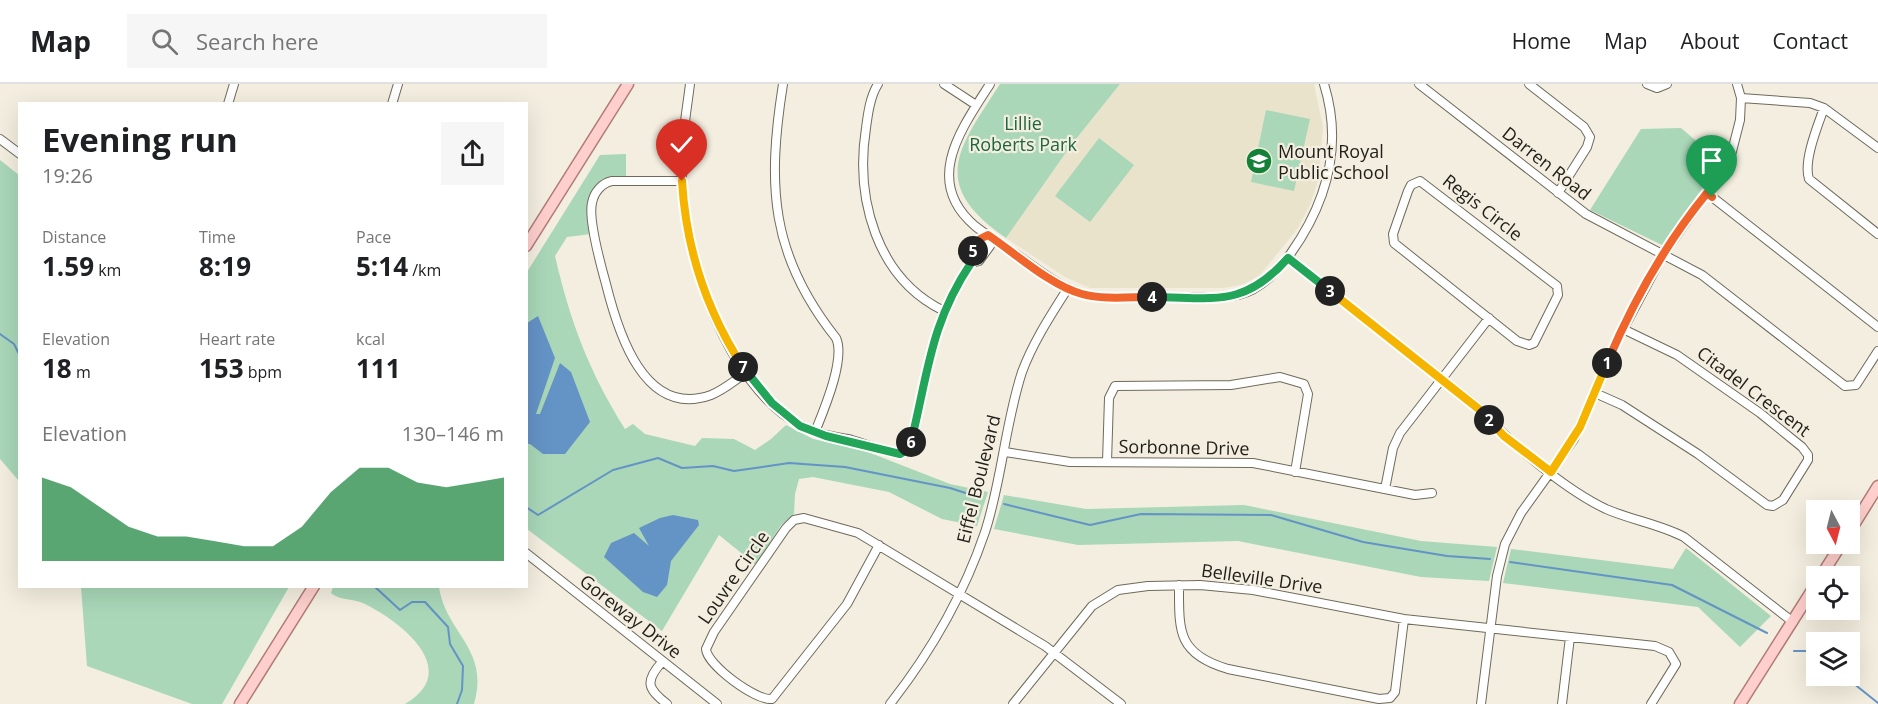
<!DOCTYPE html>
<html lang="en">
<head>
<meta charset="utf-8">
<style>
  :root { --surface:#fff; --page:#f6f6f6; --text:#202124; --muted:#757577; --line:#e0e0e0; --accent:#138138 }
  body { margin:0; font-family:"Open Sans",sans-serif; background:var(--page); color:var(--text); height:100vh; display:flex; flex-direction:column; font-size:22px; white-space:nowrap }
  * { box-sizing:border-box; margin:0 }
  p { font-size:20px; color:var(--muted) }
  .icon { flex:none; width:33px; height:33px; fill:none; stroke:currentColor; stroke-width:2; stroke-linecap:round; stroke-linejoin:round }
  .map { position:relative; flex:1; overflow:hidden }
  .side { position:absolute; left:18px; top:18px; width:510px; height:486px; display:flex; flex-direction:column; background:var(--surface); border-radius:0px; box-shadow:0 6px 24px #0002 }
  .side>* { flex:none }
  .needle { width:39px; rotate:173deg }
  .controls { position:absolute; left:1806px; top:416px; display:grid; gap:12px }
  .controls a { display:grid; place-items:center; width:54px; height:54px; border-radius:0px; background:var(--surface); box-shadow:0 6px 24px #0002; font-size:30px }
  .pin { position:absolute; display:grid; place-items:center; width:51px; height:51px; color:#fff; margin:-62px -26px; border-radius:50% 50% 50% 0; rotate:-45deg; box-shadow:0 0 6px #0007 }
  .pin .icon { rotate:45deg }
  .km { position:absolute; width:30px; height:30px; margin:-15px; border-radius:50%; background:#222; color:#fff; font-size:16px; line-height:30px; text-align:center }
  .round { display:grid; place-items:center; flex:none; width:63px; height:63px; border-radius:0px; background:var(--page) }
  .head { display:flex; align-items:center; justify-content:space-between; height:102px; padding:0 24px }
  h1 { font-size:33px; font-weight:700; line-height:45px }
  .stats { display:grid; grid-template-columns:repeat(3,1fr); gap:9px; height:102px; padding:6px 24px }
  .stats div { display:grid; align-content:center }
  .stats b { font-size:26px; font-weight:700 }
  .stats small { font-size:16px; font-weight:400 }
  .stats p { font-size:16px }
  .chart { height:168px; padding:12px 24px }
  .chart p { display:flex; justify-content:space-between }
  .chart svg { width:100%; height:108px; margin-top:6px; fill:var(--accent); opacity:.7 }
  header { display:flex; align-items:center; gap:36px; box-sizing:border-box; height:84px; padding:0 30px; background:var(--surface); border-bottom:2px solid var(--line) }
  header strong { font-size:28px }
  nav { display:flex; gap:33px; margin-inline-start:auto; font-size:21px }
  .search { width:420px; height:54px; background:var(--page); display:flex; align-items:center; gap:15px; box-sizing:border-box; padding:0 21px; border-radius:0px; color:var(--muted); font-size:22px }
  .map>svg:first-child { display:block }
  .built { fill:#eae3cc }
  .green { fill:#a9d7b8 }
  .water { fill:#6493c6 }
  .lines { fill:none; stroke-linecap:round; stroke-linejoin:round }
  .stream { stroke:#6493c6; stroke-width:2 }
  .minor-casing { stroke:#6e6a5c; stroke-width:10 }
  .major-casing { stroke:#b07c77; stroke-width:13 }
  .minor { stroke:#fff; stroke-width:8 }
  .major { stroke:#fecfcc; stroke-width:10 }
  .split-1-casing { stroke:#fff; stroke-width:12 }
  .split-2-casing { stroke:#fff; stroke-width:12 }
  .split-3-casing { stroke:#fff; stroke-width:12 }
  .split-4-casing { stroke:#fff; stroke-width:12 }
  .split-5-casing { stroke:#fff; stroke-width:12 }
  .split-6-casing { stroke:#fff; stroke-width:12 }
  .split-7-casing { stroke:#fff; stroke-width:12 }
  .split-8-casing { stroke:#fff; stroke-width:12 }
  .split-1 { stroke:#f0652b; stroke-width:8 }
  .split-2 { stroke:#f5b400; stroke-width:8 }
  .split-3 { stroke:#f5b400; stroke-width:8 }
  .split-4 { stroke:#22a559; stroke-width:8 }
  .split-5 { stroke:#f0652b; stroke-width:8 }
  .split-6 { stroke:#22a559; stroke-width:8 }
  .split-7 { stroke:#22a559; stroke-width:8 }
  .split-8 { stroke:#f5b400; stroke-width:8 }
  .labels { text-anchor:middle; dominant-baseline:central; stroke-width:4.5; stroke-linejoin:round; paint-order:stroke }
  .park-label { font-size:18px; fill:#1c673f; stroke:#f3eedf }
  .poi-label { font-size:18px; fill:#201e19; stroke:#f3eedf; text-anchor:start }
  .street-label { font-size:18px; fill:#201e19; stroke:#f3eedf }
</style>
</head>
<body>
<header>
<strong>Map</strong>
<div class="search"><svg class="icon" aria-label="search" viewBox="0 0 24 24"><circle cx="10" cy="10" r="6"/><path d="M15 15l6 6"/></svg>Search here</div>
<nav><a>Home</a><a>Map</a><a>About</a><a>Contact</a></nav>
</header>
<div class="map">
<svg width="1878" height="620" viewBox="0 0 1878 620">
  <rect width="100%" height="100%" fill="#f3eedf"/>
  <path class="built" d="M1120,0H1314L1323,43L1319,94L1310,121L1298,144L1260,191L1244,200L1224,204H1090L1065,193L1006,154L1072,60Z"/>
  <path class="green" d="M1000,0H1120L1072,60L1006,154C928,100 958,65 1000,0Z
    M1266,26L1310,35L1294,107L1251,98Z
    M1681,44L1721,78L1662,161L1590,126L1641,45Z
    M1099,54L1134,81L1090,138L1055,112Z
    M626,70V93L602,95L588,116L591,150L567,153L555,172C570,237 589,288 625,345L633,340L645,350L695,362L702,354L734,355L755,366L771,355L786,341L813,355L860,365L950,400L988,408L977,442L942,435L889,408L813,393L799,395L795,410L794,430L781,441L756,481L719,451L662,547L527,445V188L600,71Z
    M0,76L19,91V397L0,375Z
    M1004,411L1086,425L1244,421L1421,457L1497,463L1489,497L1421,493L1238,457L1078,461L994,445Z
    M1686,464L1771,532L1740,563L1698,523L1503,499L1511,465L1673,485Z
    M81,503V502L289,503L222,620H192L87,582Z
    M333,503H439C446,550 490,564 474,620H405C463,586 401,538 365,520C354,514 340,517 331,509Z"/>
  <path class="water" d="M538,232L555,274L536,330H540L560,279L571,288L590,338L565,370H543L530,360H527V239Z
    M673,431L698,436L699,441L671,477L667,501L657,513L643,508L604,473L611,459L634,449L649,462L639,444L660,434Z"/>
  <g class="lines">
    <path class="stream" d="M0,250L14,260L20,272
      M1004,420L1090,441L1141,430L1271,431L1363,458L1447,472L1490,475
      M526,423L538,431L613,386L658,374L682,384L713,382L734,387L789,379L845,383L950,404L981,414
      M1510,478L1672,501L1767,549
      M374,502L400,526L412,518H425L448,543L450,560L463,582L462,606L457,620
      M1794,567H1813L1816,569
      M1843,591L1878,619"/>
    <defs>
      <path id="minor" d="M690,0C686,32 680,63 682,95C684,173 727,302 800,341C815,350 831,352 848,355C862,358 892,373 905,368L912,357C926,291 933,236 971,179L979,177L990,162L988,151L980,155L969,172L971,179
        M783,0C767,101 770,171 836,254C846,275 823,328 815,348
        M878,0C870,13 868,29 866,44C855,114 876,194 944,227
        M944,0L976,21
        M990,0C962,44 922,97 975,142C989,153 1005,163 1020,173C1044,190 1069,211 1100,213C1129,213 1159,213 1188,213C1204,213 1222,215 1238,211C1261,206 1278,187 1291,169C1327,118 1343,61 1324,0
        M1419,0L1586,130L1702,191L1845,302L1856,301L1878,267
        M1529,0L1584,43L1590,53L1587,63L1558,109
        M1647,0L1657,4L1667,0
        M1741,14L1810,19L1824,24L1878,64
        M228,20L234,0
        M392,20L398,0
        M1824,24C1818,41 1803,77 1809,95L1878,150
        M0,55L20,70
        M682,97H612C602,99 594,108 592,119C588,136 601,182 606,200C618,248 644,335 711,311C724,306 735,296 746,289
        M1420,97L1557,202L1558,211L1534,259L1529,261L1517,257L1394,159L1393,150L1408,107L1411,101Z
        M1707,109L1878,243
        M1288,174L1480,325C1509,359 1566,406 1606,425C1631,436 1659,440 1684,453L1793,538
        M1595,309L1622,321L1698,370L1767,421L1773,422L1783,416L1808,376V371L1802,363L1760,329L1677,271L1623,245
        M1005,368L1070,378L1253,379L1415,411L1432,409
        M1107,378L1109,314L1115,302L1231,301L1280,293L1304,300L1308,310L1295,388
        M1385,405L1393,364L1400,349L1489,234
        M879,461L847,520L772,615C756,617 707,581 706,565L714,548L786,444L794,436L804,434L858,449L1045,562L1121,620
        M526,469L717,620
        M1179,501C1179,547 1177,570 1228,585L1379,615L1390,614L1395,608L1404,535
        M662,578C644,598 648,605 667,620
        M890,620C930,569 964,510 985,448C1002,396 1005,340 1022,288C1033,258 1051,231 1068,204
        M1013,620L1092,522L1118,506L1148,502L1200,501L1253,506L1404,535L1655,562L1669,568L1676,580L1651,620
        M1481,620L1497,492L1505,460L1521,429L1574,355L1618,255L1663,171L1730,75L1740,36L1741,14L1737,0
        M1562,620L1570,553"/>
      <path id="major" d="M526,162L628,0
        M1850,447L1878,402
        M1821,492L1842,459
        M240,620L314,502
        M1740,620L1816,500"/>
    </defs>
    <use href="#minor" class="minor-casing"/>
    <use href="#major" class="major-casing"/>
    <use href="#minor" class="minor"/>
    <use href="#major" class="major"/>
  </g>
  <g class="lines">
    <defs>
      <path id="split-1" d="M1607,279C1632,220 1666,159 1707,109L1712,113"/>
      <path id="split-2" d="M1489,336L1504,352L1551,388L1580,343L1607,279"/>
      <path id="split-3" d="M1330,207L1480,326L1489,336"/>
      <path id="split-4" d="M1152,213C1213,213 1243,225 1288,174L1330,207"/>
      <path id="split-5" d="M973,167L980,155L988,151C1015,169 1051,202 1082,210C1104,216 1129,213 1152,213"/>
      <path id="split-6" d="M911,358C928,290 930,240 971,179L969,172L973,167"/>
      <path id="split-7" d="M743,283L772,319L800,342L826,352L900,370L908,365L911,358"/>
      <path id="split-8" d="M682,97C686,165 706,226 743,283"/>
    </defs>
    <use href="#split-1" class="split-1-casing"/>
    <use href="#split-2" class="split-2-casing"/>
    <use href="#split-3" class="split-3-casing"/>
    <use href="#split-4" class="split-4-casing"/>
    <use href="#split-5" class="split-5-casing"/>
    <use href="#split-6" class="split-6-casing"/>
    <use href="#split-7" class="split-7-casing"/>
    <use href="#split-8" class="split-8-casing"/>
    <use href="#split-1" class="split-1"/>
    <use href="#split-2" class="split-2"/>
    <use href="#split-3" class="split-3"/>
    <use href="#split-4" class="split-4"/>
    <use href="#split-5" class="split-5"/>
    <use href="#split-6" class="split-6"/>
    <use href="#split-7" class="split-7"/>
    <use href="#split-8" class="split-8"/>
  </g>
  <defs>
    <symbol id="school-disc" viewBox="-11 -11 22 22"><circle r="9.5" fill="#138138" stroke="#f3eedf"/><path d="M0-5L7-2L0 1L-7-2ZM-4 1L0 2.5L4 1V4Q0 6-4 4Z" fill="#fff"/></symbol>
  </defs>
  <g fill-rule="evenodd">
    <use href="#school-disc" x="1244" y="62" width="30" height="30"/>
  </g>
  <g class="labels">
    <g class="park-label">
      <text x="1023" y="39">Lillie<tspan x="1023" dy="21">Roberts Park</tspan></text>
    </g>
    <g class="poi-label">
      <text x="1278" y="67">Mount Royal<tspan x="1278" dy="21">Public School</tspan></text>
    </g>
    <g class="street-label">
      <text transform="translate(1547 79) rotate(38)">Darren Road</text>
      <text transform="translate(1483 123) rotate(38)">Regis Circle</text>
      <text transform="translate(1754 307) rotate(37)">Citadel Crescent</text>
      <text transform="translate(1184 363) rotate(1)">Sorbonne Drive</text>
      <text transform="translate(978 395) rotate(-76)">Eiffel Boulevard</text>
      <text transform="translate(733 493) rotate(-55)">Louvre Circle</text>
      <text transform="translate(1262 494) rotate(8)">Belleville Drive</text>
      <text transform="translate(631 532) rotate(38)">Goreway Drive</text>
    </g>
  </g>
</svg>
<div class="controls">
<a><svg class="needle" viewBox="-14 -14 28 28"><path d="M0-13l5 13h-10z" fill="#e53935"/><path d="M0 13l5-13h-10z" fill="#757577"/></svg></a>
<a><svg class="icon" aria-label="locate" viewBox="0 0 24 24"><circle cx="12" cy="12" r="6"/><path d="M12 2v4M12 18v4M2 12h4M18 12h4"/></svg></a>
<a><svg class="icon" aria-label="layers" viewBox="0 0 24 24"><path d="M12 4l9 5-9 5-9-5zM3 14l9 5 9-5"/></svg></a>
</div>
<div class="pin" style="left:1712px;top:113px;background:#1e9e55"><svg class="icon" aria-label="arrive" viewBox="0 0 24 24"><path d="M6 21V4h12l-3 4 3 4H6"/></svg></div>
<div class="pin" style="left:682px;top:97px;background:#d93025"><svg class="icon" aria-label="check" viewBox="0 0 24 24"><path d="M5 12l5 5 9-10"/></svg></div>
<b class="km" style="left:1607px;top:279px">1</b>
<b class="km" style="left:1489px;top:336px">2</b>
<b class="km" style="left:1330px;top:207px">3</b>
<b class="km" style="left:1152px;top:213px">4</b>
<b class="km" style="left:973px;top:167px">5</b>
<b class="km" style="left:911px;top:358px">6</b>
<b class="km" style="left:743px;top:283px">7</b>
<section class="side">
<div class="head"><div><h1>Evening run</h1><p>19:26</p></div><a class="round"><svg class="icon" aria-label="share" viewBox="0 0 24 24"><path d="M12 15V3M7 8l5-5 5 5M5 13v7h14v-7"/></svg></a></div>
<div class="stats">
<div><p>Distance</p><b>1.59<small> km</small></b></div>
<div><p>Time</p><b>8:19</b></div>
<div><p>Pace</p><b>5:14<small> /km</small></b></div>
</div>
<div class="stats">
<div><p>Elevation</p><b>18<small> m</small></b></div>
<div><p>Heart rate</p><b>153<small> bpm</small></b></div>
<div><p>kcal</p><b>111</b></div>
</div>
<div class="chart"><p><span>Elevation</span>130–146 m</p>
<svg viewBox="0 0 160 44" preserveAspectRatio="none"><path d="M0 44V10L10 14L20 22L30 30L40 34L50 34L60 36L70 38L80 38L90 30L100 16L110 6L120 6L130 12L140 14L150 12L160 10V44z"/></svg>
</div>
</section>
</div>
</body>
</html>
